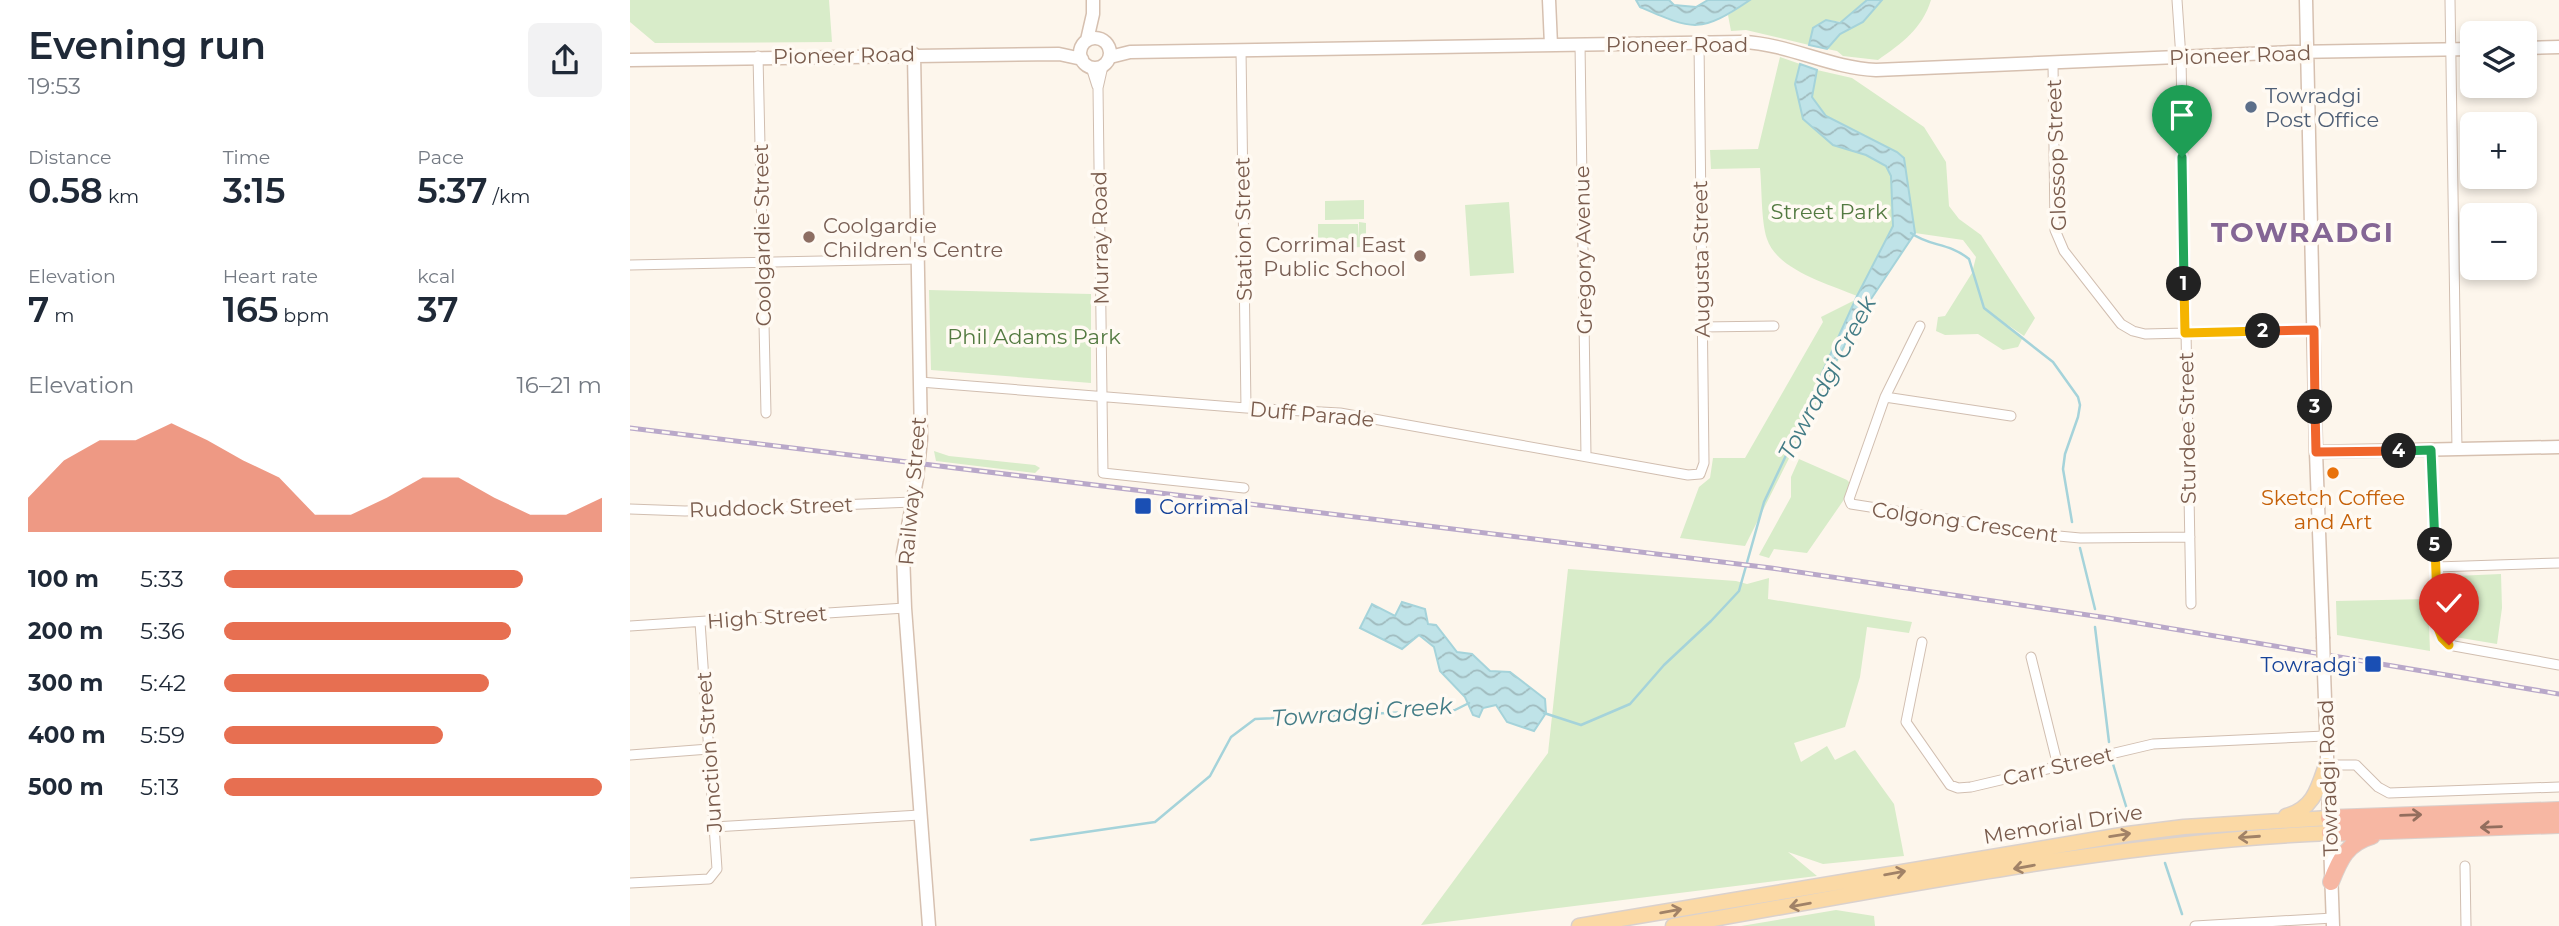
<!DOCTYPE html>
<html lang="en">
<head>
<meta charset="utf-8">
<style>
  :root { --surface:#fff; --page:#f2f2f3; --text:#1f2937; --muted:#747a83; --accent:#e76f51 }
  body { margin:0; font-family:Montserrat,sans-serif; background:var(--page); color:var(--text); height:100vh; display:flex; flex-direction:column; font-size:26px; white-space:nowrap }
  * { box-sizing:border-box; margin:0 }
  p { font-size:23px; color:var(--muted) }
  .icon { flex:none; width:38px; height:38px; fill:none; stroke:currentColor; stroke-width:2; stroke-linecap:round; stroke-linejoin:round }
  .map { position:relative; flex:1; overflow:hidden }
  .side { display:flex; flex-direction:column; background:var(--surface); width:630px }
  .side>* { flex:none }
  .buttons { position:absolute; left:1830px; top:21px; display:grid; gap:14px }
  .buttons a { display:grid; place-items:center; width:77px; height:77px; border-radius:10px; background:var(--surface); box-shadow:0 4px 10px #0003; font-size:35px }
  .pin { position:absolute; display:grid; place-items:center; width:60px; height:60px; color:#fff; margin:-72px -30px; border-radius:50% 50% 50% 0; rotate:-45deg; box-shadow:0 0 7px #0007 }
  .pin .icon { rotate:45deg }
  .km { position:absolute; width:35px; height:35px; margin:-18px; border-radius:50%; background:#222; color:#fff; font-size:19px; line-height:35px; text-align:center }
  .round { display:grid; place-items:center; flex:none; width:74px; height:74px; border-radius:10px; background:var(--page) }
  .summary { display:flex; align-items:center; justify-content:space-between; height:119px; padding:0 28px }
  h1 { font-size:38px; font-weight:600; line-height:52px }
  .metrics { display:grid; grid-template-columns:repeat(3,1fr); gap:10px; height:119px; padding:7px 28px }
  .metrics div { display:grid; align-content:center }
  .metrics b { font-size:35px; font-weight:600 }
  .metrics small { font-size:19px; font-weight:400 }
  .metrics p { font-size:19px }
  .chart { height:196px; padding:14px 28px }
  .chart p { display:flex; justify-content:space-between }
  .chart svg { width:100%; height:126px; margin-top:7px; fill:var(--accent); opacity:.7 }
  ul { padding:0 28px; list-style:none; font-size:23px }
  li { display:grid; grid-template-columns:112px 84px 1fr; align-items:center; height:52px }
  li i { height:18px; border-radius:9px; background:var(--accent) }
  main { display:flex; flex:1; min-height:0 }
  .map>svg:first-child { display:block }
  .green { fill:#d8ecc9 }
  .water { fill:url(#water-waves); stroke:#a5d3da; stroke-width:2 }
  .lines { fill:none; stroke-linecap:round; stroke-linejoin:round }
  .stream { stroke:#a5d3da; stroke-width:2.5 }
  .street-casing { stroke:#d1beb0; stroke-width:11 }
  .secondary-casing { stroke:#d6c0b0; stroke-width:15 }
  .primary-casing { stroke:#dad1cd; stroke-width:17 }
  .highway-casing { stroke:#dad1cd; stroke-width:18 }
  .street { stroke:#fff; stroke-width:9 }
  .secondary { stroke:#fff; stroke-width:12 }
  .primary { stroke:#fbd9a5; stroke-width:14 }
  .highway { stroke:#f7b7a3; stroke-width:16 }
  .rail-casing { stroke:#b9a8c9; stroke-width:5 }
  .rail { stroke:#fffaf3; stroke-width:2.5; stroke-dasharray:8; stroke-linecap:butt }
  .secondary-bridge-casing { stroke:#d6c0b0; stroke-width:15; stroke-linecap:butt }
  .secondary-bridge { stroke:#fff; stroke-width:12 }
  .oneway { stroke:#936e5e }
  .oneway2 { stroke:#a18267 }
  .split-1-casing { stroke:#fff; stroke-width:14 }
  .split-2-casing { stroke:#fff; stroke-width:14 }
  .split-3-casing { stroke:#fff; stroke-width:14 }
  .split-4-casing { stroke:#fff; stroke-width:14 }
  .split-5-casing { stroke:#fff; stroke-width:14 }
  .split-6-casing { stroke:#fff; stroke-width:14 }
  .split-1 { stroke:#22a559; stroke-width:9 }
  .split-2 { stroke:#f5b400; stroke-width:9 }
  .split-3 { stroke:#f0652b; stroke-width:9 }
  .split-4 { stroke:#f0652b; stroke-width:9 }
  .split-5 { stroke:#22a559; stroke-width:9 }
  .split-6 { stroke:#f5b400; stroke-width:9 }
  .service-dot { fill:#5c6f8a; stroke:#fffaf3; stroke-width:2.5 }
  .education-dot { fill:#8d6e63; stroke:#fffaf3; stroke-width:2.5 }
  .food-dot { fill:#e8710a; stroke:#fffaf3; stroke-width:2.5 }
  .transit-dot { fill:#1a4fb4; stroke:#fffaf3; stroke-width:2.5 }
  .labels { text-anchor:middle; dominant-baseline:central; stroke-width:7; stroke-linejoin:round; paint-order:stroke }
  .street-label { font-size:21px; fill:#7a5c4d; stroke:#fffaf3 }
  .service-label { font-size:21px; fill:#4e5e75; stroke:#fffaf3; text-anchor:start }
  .park-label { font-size:21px; fill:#537a41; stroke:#fffaf3 }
  .education-label { font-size:21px; fill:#785e54; stroke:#fffaf3; text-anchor:start }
  .food-label { font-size:21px; fill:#c56008; stroke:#fffaf3 }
  .transit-label { font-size:21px; fill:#164399; stroke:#fffaf3; text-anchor:start }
  .water-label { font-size:23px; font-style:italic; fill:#437c86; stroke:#fffaf3 }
  .district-label { font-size:28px; font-weight:bold; letter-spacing:2px; fill:#846695; stroke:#fffaf3 }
</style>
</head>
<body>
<main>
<section class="side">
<div class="summary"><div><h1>Evening run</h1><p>19:53</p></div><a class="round"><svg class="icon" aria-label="share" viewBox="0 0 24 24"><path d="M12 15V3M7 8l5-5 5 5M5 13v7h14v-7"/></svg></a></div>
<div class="metrics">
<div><p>Distance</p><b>0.58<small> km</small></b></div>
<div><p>Time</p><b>3:15</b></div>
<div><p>Pace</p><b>5:37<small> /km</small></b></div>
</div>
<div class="metrics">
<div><p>Elevation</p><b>7<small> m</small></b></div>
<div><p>Heart rate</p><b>165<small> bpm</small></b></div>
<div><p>kcal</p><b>37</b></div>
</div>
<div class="chart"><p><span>Elevation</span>16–21 m</p>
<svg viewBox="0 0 160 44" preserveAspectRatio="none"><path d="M0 44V32L10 19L20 12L30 12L40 6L50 12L60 19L70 25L80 38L90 38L100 32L110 25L120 25L130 32L140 38L150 38L160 32V44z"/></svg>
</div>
<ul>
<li><b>100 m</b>5:33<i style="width:79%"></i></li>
<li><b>200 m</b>5:36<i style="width:76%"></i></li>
<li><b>300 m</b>5:42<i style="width:70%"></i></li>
<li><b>400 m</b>5:59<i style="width:58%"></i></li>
<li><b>500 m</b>5:13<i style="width:100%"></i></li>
</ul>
</section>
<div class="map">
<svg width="1929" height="926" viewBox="0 0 1929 926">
  <defs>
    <pattern id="water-waves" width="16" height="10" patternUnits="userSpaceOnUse" patternTransform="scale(1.75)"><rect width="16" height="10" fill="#bfe3e8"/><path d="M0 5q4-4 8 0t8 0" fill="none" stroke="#a0bbbe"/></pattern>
  </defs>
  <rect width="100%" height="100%" fill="#fdf6ec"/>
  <path class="green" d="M0,0H199L202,42L25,43L0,22Z
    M1120,0H1237L1212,22L1196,20L1184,28L1179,45L1116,30L1101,31L1098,15Z
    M1252,0H1301C1292,29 1272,43 1248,60L1213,56L1207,51L1197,49L1210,34L1233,22Z
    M1150,57L1170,64L1165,84L1203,145L1236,155L1256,166L1261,176L1263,226L1227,296C1199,284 1147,270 1137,239C1131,221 1132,188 1130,168L1081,169L1080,150L1128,149Z
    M1187,70L1222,78L1294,127L1316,162L1319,206L1329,219L1351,235L1405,318L1394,336L1375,323L1393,337L1388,347L1373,350L1348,334L1315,335L1306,331L1308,317L1315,316L1342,273L1346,257L1333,240L1285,233L1274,158L1267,152L1195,115L1182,97Z
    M734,200V219L695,220V201Z
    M879,202L884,273L840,276L835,205Z
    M729,222L736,223V247L688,248V224H728L729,240Z
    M299,290L461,294V383L301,370Z
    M1223,301L1233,311L1115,546L1050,538L1069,487L1080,478L1083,458H1115L1193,322L1191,317Z
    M304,451L319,456L405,465L410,468L405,473L306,461Z
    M1169,459L1217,480L1220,483L1213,501L1177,553L1144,549L1139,558L1129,555L1161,497V477Z
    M938,569L1106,581L1117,584L1139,578L1138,599L1282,622L1279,633L1237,627L1230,677L1215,727L1164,743L1171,762L1197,746L1205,760L1225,750L1264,804L1274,856L1193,864L1158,852L1187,876L791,925L918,753Z
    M1871,574L1872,608L1867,644L1825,637L1819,634L1816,587L1819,579L1825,576Z
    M1798,599L1800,651L1707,635L1706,601Z
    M1206,910L1244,916L1245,926H1111Z"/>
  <path class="water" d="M1006,0H1039L1044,5L1066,7L1078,0H1120C1070,34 1063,30 1010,7Z
    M1237,0H1252L1233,22L1210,34L1197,49L1179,45L1183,28L1196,20L1210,23Z
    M1170,64L1187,70L1182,97L1196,116L1267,152L1274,158L1285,233L1233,311L1187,397H1181L1227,296L1263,226L1261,176L1256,166L1236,155L1203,145L1173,119L1165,84Z
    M772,602L795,609L798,624L806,625L827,652L842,654L860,671L880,672L915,699L916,713L904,731L877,722L866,705L853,708L849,717L843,715L835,697L810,671L804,647L789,635L772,649L730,628L742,604L765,616Z"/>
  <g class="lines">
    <path class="stream" d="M1281,233C1300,247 1318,242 1339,259L1354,308L1423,362L1448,397L1450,405L1448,417L1435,454L1433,469L1442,522
      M1450,548L1465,609
      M1465,627L1479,742
      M914,713L951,725L1000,704L1034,665L1081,621L1109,591L1134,502L1184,396
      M1483,764L1500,819
      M401,840L525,822L580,776L601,737L625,719L825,710L839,703
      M1535,863L1552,914"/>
    <defs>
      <path id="street" d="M1547,0L1551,58L1561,604
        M1820,0L1827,449
        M950,44L956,456
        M611,50L616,408
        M128,56L136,413
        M1423,63L1425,230L1434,251L1491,324L1503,331L1515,334L1684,330
        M473,66L468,88L473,473L614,488
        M461,67L467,86
        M0,265L288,259
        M1290,326L1255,397L1219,499L1221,504L1418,535L1450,538L1560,537
        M1072,327L1144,326
        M290,382L616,408L710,413L1058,475L1070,474L1074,463L1069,43
        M1255,397L1381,416
        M1801,450L1808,628L1812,638L1824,646L1929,665
        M0,509L55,511L283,502
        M1806,567L1929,563
        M0,626L275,608
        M1292,642L1276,722L1320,785L1328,788L1341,787L1523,744L1695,736
        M1401,657L1428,766
        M0,755L79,749
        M1696,765H1726L1748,787L1759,793L1929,787
        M84,827L290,815
        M1835,866L1836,926
        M0,883L79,879L87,869L70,622
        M1565,926L1703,918"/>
      <path id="secondary" d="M919,0L921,45
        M1676,0L1686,452L1693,637
        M450 53a15 15 0 1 1 30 0a15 15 0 1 1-30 0Z
        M457,40L463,14V0
        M1895,48L1929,47
        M284,54L291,439L287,478L273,553L275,608L299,926
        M480,57L500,52L1113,42C1159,44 1200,68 1246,70L1662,52L1843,49
        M0,60L429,54L452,59
        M1686,452L1929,447
        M1694,672L1703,926"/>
      <path id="primary" d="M1656,816C1683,809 1688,789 1696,765
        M949,926L1498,834L1554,827L1699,818
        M1043,926C1260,889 1480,842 1700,833"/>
      <path id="highway" d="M1699,818L1929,810
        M1700,833L1929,825
        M1701,882C1710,859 1717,843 1742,836"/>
    </defs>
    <use href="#street" class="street-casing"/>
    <use href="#secondary" class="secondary-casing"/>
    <use href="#primary" class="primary-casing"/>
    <use href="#highway" class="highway-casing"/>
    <use href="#street" class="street"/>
    <use href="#secondary" class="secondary"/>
    <use href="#primary" class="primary"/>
    <use href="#highway" class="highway"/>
    <defs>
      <path id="rail" d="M0,428L1141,568L1478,618L1929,694"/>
    </defs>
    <use href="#rail" class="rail-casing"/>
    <use href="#rail" class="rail"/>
    <defs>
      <path id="secondary-bridge" d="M1693,637L1694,672"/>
    </defs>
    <use href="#secondary-bridge" class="secondary-bridge-casing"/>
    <use href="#secondary-bridge" class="secondary-bridge"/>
  </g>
  <defs><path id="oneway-shaft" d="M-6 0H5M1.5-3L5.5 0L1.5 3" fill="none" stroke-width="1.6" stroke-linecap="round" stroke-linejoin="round" transform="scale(1.75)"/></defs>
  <g class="oneway">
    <use href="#oneway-shaft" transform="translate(1781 815) rotate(-2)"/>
    <use href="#oneway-shaft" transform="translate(1861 827) rotate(178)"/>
  </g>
  <g class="oneway2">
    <use href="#oneway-shaft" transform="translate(1490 835) rotate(-9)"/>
    <use href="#oneway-shaft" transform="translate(1619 837) rotate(176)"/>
    <use href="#oneway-shaft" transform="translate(1394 867) rotate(170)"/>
    <use href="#oneway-shaft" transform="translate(1265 873) rotate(-10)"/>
    <use href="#oneway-shaft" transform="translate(1170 905) rotate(170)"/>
    <use href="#oneway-shaft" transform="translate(1041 911) rotate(-10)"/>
  </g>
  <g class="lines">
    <defs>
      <path id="split-1" d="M1552,157L1554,284"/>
      <path id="split-2" d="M1554,284L1555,333L1633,331"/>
      <path id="split-3" d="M1633,331L1684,330L1685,407"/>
      <path id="split-4" d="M1685,407L1686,452L1769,451"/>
      <path id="split-5" d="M1769,451L1801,450L1805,545"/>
      <path id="split-6" d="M1805,545L1808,628L1812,638L1819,645"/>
    </defs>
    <use href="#split-1" class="split-1-casing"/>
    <use href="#split-2" class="split-2-casing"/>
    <use href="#split-3" class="split-3-casing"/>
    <use href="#split-4" class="split-4-casing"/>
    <use href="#split-5" class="split-5-casing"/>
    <use href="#split-6" class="split-6-casing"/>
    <use href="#split-1" class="split-1"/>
    <use href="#split-2" class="split-2"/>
    <use href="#split-3" class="split-3"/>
    <use href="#split-4" class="split-4"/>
    <use href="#split-5" class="split-5"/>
    <use href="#split-6" class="split-6"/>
  </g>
  <circle class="service-dot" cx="1621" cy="107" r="7"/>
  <g class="education-dot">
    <circle cx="179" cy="237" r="7"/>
    <circle cx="790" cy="256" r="7"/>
  </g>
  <circle class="food-dot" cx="1703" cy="473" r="7"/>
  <g class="transit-dot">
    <rect x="504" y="497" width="18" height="18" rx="3.5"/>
    <rect x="1734" y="655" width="18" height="18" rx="3.5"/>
  </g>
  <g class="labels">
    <g class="street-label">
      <text x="1047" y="44">Pioneer Road</text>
      <text transform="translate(214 55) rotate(-1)">Pioneer Road</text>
      <text transform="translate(1610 55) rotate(-2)">Pioneer Road</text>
      <text transform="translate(1426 155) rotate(-92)">Glossop Street</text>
      <text transform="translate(613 229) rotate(-91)">Station Street</text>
      <text transform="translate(132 235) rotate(-91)">Coolgardie Street</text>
      <text transform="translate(470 238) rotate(-91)">Murray Road</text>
      <text transform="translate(953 250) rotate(-91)">Gregory Avenue</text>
      <text transform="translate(1071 259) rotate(-91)">Augusta Street</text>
      <text transform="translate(682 414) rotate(5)">Duff Parade</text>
      <text transform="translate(1557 428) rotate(-91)">Sturdee Street</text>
      <text transform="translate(282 491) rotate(-85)">Railway Street</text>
      <text transform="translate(141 507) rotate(-2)">Ruddock Street</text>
      <text transform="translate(1335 522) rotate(8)">Colgong Crescent</text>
      <text transform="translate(137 617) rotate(-4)">High Street</text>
      <text transform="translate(79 752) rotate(-94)">Junction Street</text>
      <text transform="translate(1428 766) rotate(-13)">Carr Street</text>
      <text transform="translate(1698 778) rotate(-92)">Towradgi Road</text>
      <text transform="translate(1433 824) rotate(-9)">Memorial Drive</text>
    </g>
    <g class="service-label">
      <text x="1635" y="95">Towradgi<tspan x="1635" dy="24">Post Office</tspan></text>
    </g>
    <g class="park-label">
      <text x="1199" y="211">Street Park</text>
      <text x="404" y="336">Phil Adams Park</text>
    </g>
    <g class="education-label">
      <text x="193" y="225">Coolgardie<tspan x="193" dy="24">Children's Centre</tspan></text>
      <text x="776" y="244" text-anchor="end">Corrimal East<tspan x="776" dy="24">Public School</tspan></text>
    </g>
    <g class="food-label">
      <text x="1703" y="497">Sketch Coffee<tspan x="1703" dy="24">and Art</tspan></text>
    </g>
    <g class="transit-label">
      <text x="529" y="506">Corrimal</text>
      <text x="1727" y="664" text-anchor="end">Towradgi</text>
    </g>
    <g class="water-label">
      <text transform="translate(1197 378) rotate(-62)">Towradgi Creek</text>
      <text transform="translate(732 712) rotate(-4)">Towradgi Creek</text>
    </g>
    <g class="district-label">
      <text x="1673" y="232">TOWRADGI</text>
    </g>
  </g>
</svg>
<div class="buttons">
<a><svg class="icon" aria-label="layers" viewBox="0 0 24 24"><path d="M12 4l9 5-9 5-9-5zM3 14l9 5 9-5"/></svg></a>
<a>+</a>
<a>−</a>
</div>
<div class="pin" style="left:1552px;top:157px;background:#1e9e55"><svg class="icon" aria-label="arrive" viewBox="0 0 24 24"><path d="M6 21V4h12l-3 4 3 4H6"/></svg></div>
<div class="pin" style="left:1819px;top:645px;background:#d93025"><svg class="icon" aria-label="check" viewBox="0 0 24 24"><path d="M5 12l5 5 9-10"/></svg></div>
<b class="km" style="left:1554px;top:284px">1</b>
<b class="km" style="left:1633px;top:331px">2</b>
<b class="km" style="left:1685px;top:407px">3</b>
<b class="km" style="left:1769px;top:451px">4</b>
<b class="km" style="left:1805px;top:545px">5</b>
</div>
</main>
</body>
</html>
